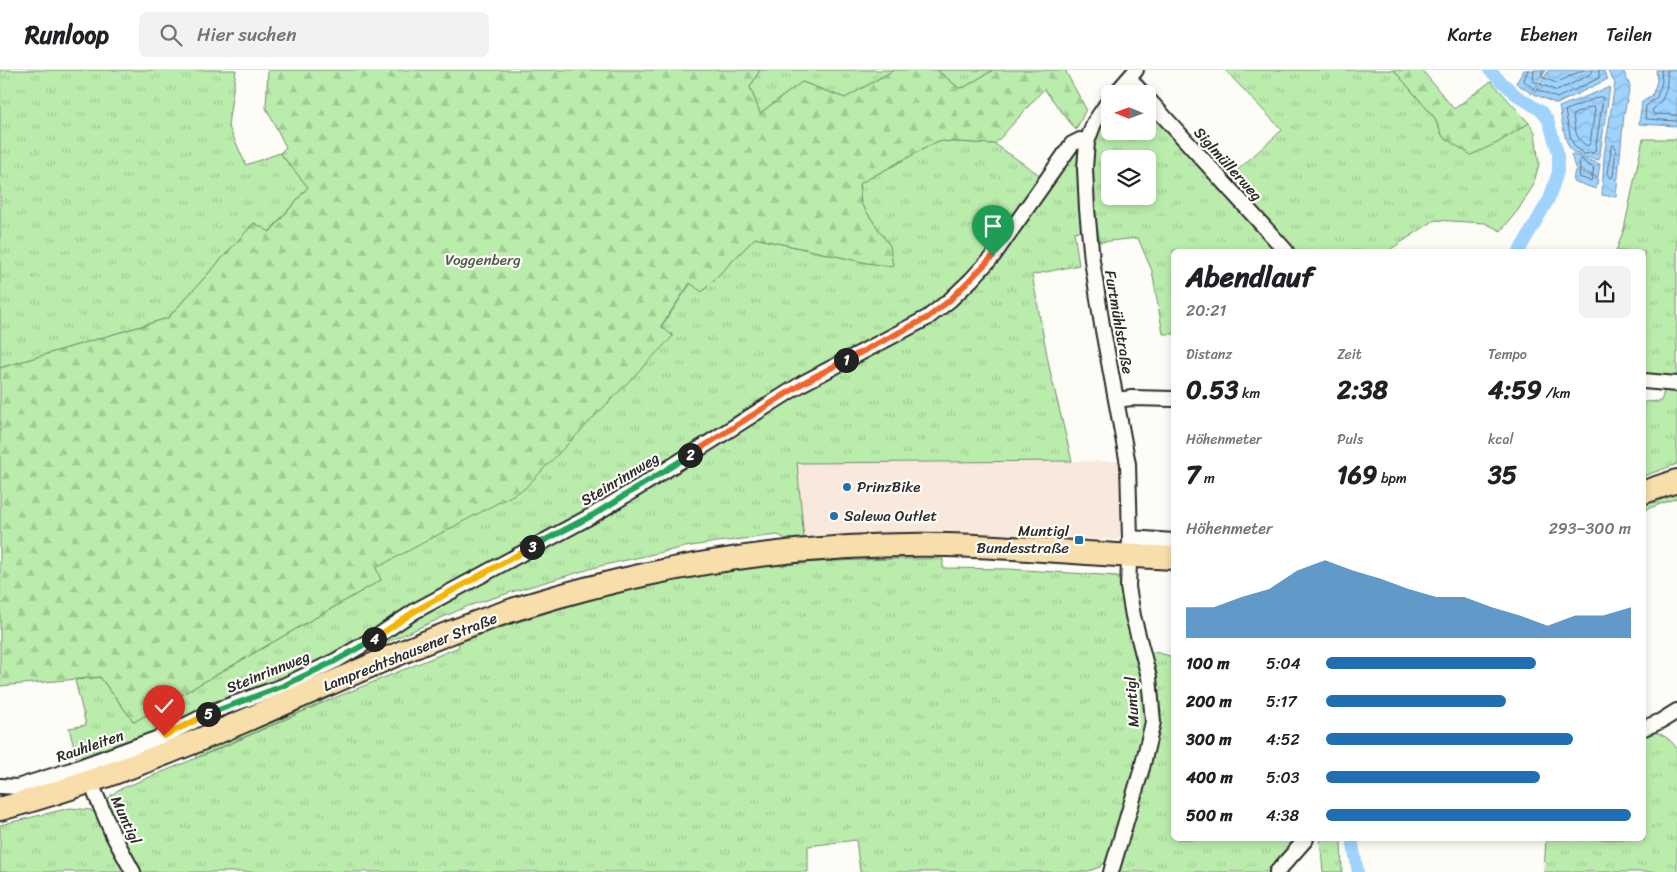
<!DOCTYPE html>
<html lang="de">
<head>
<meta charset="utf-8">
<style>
  :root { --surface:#fff; --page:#f2f2f2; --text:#202124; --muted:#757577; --line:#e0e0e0; --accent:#1f6fb2 }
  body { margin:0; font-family:Sriracha,sans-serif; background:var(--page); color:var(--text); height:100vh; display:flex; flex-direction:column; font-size:19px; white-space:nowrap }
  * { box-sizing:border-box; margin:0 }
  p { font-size:16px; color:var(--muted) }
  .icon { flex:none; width:28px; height:28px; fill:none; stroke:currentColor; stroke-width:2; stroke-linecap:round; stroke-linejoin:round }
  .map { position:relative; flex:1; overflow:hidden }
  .drawer { position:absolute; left:1171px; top:179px; width:475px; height:592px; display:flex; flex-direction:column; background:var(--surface); border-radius:8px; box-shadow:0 2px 8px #0003 }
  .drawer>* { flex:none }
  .needle { width:32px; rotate:271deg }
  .controls { position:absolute; left:1101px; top:15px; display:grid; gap:10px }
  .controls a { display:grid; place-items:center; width:55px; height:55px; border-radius:8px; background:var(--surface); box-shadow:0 2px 8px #0003; font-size:25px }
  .pin { position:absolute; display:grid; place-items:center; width:42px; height:42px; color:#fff; margin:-51px -21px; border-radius:50% 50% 50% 0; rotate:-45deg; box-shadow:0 0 5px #0007 }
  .pin .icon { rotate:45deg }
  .km { position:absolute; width:25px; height:25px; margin:-12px; border-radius:50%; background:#222; color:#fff; font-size:14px; line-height:25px; text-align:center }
  .round { display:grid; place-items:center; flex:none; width:52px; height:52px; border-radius:8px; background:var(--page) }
  .summary { display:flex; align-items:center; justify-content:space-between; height:85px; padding:0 15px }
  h1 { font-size:28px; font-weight:700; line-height:38px }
  .figures { display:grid; grid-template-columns:repeat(3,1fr); gap:8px; height:85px; padding:5px 15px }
  .figures div { display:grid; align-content:center }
  .figures b { font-size:25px; font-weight:700 }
  .figures small { font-size:14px; font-weight:400 }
  .figures p { font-size:14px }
  .chart { height:140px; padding:10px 15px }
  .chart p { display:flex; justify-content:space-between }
  .chart svg { width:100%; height:90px; margin-top:5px; fill:var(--accent); opacity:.7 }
  ul { padding:0 15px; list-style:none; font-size:16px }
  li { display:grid; grid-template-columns:80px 60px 1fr; align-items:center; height:38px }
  li i { height:12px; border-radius:6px; background:var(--accent) }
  header { display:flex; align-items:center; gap:30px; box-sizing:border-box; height:70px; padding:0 25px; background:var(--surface); border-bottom:1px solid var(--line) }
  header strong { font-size:24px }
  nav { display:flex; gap:28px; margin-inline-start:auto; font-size:18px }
  .search { width:350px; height:45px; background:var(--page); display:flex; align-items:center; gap:12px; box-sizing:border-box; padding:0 18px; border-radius:8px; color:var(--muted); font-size:19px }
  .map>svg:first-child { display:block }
  .built { fill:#f8e9dc }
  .grass { fill:url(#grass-tufts); stroke:#728c6c; fill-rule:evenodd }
  .forest { fill:url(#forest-firs); stroke:#728c6c }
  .water { fill:url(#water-waves); stroke:#7190a9 }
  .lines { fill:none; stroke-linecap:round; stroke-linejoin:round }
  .shore { stroke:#596e7f; stroke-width:1 }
  .canal { stroke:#9fd3fd; stroke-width:12 }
  .street-casing { stroke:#2b2b2b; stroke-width:18 }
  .primary-casing { stroke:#2b2b2b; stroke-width:26 }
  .street { stroke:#fdfcf7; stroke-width:14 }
  .primary { stroke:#f8deab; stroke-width:22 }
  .split-1-casing { stroke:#fff; stroke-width:10 }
  .split-2-casing { stroke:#fff; stroke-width:10 }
  .split-3-casing { stroke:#fff; stroke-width:10 }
  .split-4-casing { stroke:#fff; stroke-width:10 }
  .split-5-casing { stroke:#fff; stroke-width:10 }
  .split-6-casing { stroke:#fff; stroke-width:10 }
  .split-1 { stroke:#f0652b; stroke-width:6 }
  .split-2 { stroke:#f0652b; stroke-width:6 }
  .split-3 { stroke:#22a559; stroke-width:6 }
  .split-4 { stroke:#f5b400; stroke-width:6 }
  .split-5 { stroke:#22a559; stroke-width:6 }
  .split-6 { stroke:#f5b400; stroke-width:6 }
  .poi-dot { fill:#1f6fb2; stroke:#fdfcf7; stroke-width:2 }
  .labels { text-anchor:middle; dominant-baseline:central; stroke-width:4.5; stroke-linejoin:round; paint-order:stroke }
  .street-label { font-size:15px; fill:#2b2b2b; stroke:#fdfcf7 }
  .park-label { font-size:15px; fill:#4f5b4b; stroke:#fdfcf7 }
  .poi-label { font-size:15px; fill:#2b2b2b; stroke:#fdfcf7; text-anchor:start }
</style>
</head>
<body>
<header>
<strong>Runloop</strong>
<div class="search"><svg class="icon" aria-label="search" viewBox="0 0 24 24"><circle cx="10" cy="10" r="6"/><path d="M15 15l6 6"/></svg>Hier suchen</div>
<nav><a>Karte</a><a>Ebenen</a><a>Teilen</a></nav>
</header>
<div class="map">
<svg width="1677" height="802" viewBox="0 0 1677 802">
  <defs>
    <pattern id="grass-tufts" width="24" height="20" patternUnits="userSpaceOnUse" patternTransform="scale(1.25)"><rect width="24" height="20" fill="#baecac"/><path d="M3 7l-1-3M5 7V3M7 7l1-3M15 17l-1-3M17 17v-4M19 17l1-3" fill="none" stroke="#a0cb94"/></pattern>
    <pattern id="forest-firs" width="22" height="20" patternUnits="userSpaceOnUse" patternTransform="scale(1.25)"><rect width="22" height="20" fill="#baecac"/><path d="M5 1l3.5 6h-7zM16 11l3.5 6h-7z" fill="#a0cb94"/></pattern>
    <pattern id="water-waves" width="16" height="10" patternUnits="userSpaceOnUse" patternTransform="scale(1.25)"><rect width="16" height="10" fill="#9fd3fd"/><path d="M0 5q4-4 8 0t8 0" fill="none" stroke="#89b5d9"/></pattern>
  </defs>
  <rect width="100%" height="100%" fill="#fdfcf7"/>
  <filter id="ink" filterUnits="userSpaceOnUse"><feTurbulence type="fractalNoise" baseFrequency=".02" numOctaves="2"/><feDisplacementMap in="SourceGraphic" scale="10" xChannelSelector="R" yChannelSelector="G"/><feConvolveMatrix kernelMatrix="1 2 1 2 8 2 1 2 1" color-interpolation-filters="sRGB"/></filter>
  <g filter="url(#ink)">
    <path class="built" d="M1123,391L1124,447L1119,470L1002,464H935L804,470L796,393Z"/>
    <path class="grass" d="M0,0H236L228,55L246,95L280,83L308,117L269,162L254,153L168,248L0,298Z
      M760,0H894L845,28L802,12L760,43L750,17Z
      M937,0H993L965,17L959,18Z
      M1225,0H1394L1434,47L1443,67L1497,73L1529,53L1535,62L1539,94L1533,116L1518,140L1501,161L1485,153L1435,150L1388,181H1174V264H1163L1152,201L1138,168L1100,172L1097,158L1074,162L1079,195L1032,205L1050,301L1072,391L797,393L804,470L790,471L778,465L717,472L685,477L600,496L515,521L468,536L347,590L78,693L69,658L86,655L75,610L100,607L134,652L381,510L375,498L673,266L661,257L691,213L703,221L755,168L867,193L890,176L861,134L859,114L938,71L995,74L1051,113L1072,82L1091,87L1096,65L1110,39V61H1148V37L1220,116L1282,60ZM1110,89H1148V126H1110Z
      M1643,69H1677V394L1644,406V332L1661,331L1668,309L1644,306V181H1616L1624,159Z
      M891,489H943V498L1008,499L1118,506L1129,558L1137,582L1144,612L1146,638L1145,660L1112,785L1100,797L1086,802H860L856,770L808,776V802H136L103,732L118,720L221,678L322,633L459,577L458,573C483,564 508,555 533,547C592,528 653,514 714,503C772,493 832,491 891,489Z
      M1147,580L1174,587V769H1300L1270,802H1115L1150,684Z
      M1644,661C1658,661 1670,667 1677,679V802H1544L1546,769H1644Z
      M70,738L91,740L103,750L130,802H0V755Z
      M1320,769H1341L1342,802H1323Z"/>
    <path class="forest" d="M268,0H760L750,17L760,43L802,12L845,28L894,0H937L959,18L965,17L993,0H1067L1066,2L1086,39L1076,60L1044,19L995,74L938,71L859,114L861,134L890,176L893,197L867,193L755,168L702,222L690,213L661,256L673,266L524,419L376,498L381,510L134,652L100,607L0,616V298L168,248L254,153L270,162L308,117L280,83L286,77L266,38Z
      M1394,0H1422L1454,39L1491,11L1529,53L1497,73L1471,85L1443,67L1434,47Z
      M1677,423V428L1644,440V435Z
      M321,630L322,633L196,688L195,685Z"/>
    <path class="water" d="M1524,0H1546L1532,24L1516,13Z
      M1549,0H1603L1608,9L1557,34L1534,24Z
      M1607,0H1623L1630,16L1624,44L1616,127L1602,125L1604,86L1615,13Z
      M1656,0H1677V56L1639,54L1642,32L1652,26L1657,11Z
      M1610,17L1599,90C1591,88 1578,87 1572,81C1564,73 1562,48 1559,37Z
      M1571,84L1600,94L1598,107L1575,98Z
      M1575,100L1598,108L1596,119L1573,111Z"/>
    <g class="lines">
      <path class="shore" d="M1528,0L1524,10L1525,12L1533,18L1557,28L1599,8V0
        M1534,0L1533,11L1557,21L1591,4L1593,0
        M1542,0V7L1556,13L1583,0
        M1661,0L1662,12L1657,27L1646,36L1645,48L1647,49L1677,51
        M1667,0C1668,15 1666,30 1653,39L1652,41L1654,44L1677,45
        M1599,27H1602L1603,29L1595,81L1593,83L1584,84L1575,77L1571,69L1565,41Z
        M1591,37H1594L1595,39L1590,74L1587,76C1575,69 1575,59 1573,45Z
        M1614,75L1616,78L1613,106L1610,108L1608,106L1611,77Z
        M1582,89L1586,94L1594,98L1591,111L1579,107L1580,99L1579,92Z"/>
      <path class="canal" d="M1489,0L1516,25L1541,41L1548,50L1558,83V102L1549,129L1519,181
        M1352,769L1358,802"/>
      <defs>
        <path id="street" d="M1129,8L1143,24
          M1115,24L1136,0
          M1110,29L1094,53L1087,72L1085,98L1087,139L1092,190L1102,255L1128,394L1130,468L1128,517L1133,546L1149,607L1153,652L1142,698L1111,802
          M1148,29L1286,181
          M1644,311L1677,314
          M1116,330L1132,328L1174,329
          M1130,468L1174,471
          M1644,658L1661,651L1677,641
          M90,711L113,765L133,802
          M0,716L17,717L71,700L164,666L214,641L283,616L337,590L376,567L415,541L593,445L644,414L803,313L927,248L950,230L971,210L993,186L1072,74L1080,70L1087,72
          M1277,802L1306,769"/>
        <path id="primary" d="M1644,422L1677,411
          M0,739C101,712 197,672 292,630C369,597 445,561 525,536C662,494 804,472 948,475C1023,477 1098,485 1174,488"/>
      </defs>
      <use href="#street" class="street-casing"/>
      <use href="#primary" class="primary-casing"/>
      <use href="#street" class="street"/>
      <use href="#primary" class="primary"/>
    </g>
  </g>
  <g class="lines" filter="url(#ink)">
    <defs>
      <path id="split-1" d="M846,290L927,248L950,230L993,186"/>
      <path id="split-2" d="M690,385L803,313L846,290"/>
      <path id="split-3" d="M532,477L593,445L690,385"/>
      <path id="split-4" d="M374,569L415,541L532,477"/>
      <path id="split-5" d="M208,644L283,616L337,590L374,569"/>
      <path id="split-6" d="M164,666L208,644"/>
    </defs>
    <use href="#split-1" class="split-1-casing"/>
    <use href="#split-2" class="split-2-casing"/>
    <use href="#split-3" class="split-3-casing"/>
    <use href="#split-4" class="split-4-casing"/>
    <use href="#split-5" class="split-5-casing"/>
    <use href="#split-6" class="split-6-casing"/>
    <use href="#split-1" class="split-1"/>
    <use href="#split-2" class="split-2"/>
    <use href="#split-3" class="split-3"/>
    <use href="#split-4" class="split-4"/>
    <use href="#split-5" class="split-5"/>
    <use href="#split-6" class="split-6"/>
  </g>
  <g class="poi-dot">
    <circle cx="847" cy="417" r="5"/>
    <circle cx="834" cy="446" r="5"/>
    <rect x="1074" y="465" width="10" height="10" rx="2.5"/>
  </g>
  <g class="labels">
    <g class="street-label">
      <text transform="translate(1228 94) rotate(48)">Siglmüllerweg</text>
      <text transform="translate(1119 252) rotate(80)">Furtmühlstraße</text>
      <text transform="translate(620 409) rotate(-31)">Steinrinnweg</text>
      <text transform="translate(410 582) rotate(-22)">Lamprechtshausener Straße</text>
      <text transform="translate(268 602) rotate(-22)">Steinrinnweg</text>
      <text transform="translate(1132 632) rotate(-94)">Muntigl</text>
      <text transform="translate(90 676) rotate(-19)">Rauhleiten</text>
      <text transform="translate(126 750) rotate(65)">Muntigl</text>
    </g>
    <g class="park-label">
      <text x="483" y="190">Voggenberg</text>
    </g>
    <g class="poi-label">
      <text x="857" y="417">PrinzBike</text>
      <text x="844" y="446">Salewa Outlet</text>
      <text x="1069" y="461" text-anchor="end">Muntigl<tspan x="1069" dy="17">Bundesstraße</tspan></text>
    </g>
  </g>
</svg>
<div class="controls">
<a><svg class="needle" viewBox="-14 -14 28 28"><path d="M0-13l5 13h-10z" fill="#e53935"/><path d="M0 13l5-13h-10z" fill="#757577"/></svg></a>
<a><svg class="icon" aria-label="layers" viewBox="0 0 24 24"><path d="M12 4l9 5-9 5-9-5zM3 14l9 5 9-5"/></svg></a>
</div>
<div class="pin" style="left:993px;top:186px;background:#1e9e55"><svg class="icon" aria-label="arrive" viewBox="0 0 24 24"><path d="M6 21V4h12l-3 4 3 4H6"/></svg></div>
<div class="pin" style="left:164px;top:666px;background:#d93025"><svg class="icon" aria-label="check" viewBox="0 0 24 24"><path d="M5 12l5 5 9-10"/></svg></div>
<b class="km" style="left:846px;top:290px">1</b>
<b class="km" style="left:690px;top:385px">2</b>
<b class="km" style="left:532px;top:477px">3</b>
<b class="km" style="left:374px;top:569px">4</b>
<b class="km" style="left:208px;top:644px">5</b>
<section class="drawer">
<div class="summary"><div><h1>Abendlauf</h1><p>20:21</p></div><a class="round"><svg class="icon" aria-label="share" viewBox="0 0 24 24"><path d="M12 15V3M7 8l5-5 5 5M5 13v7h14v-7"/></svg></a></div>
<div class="figures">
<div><p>Distanz</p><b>0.53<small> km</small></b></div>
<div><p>Zeit</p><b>2:38</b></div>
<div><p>Tempo</p><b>4:59<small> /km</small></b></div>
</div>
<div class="figures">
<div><p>Höhenmeter</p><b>7<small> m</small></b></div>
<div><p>Puls</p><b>169<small> bpm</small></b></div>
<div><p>kcal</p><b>35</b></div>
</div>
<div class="chart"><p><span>Höhenmeter</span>293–300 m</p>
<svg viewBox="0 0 160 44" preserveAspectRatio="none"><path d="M0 44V29L10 29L20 24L30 20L40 11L50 6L60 11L70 15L80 20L90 24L100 24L110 29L120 33L130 38L140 33L150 33L160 29V44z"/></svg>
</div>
<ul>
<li><b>100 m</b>5:04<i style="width:69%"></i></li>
<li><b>200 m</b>5:17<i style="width:59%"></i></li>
<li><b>300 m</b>4:52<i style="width:81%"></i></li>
<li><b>400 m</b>5:03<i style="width:70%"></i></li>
<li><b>500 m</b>4:38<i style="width:100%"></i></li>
</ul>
</section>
</div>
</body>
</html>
